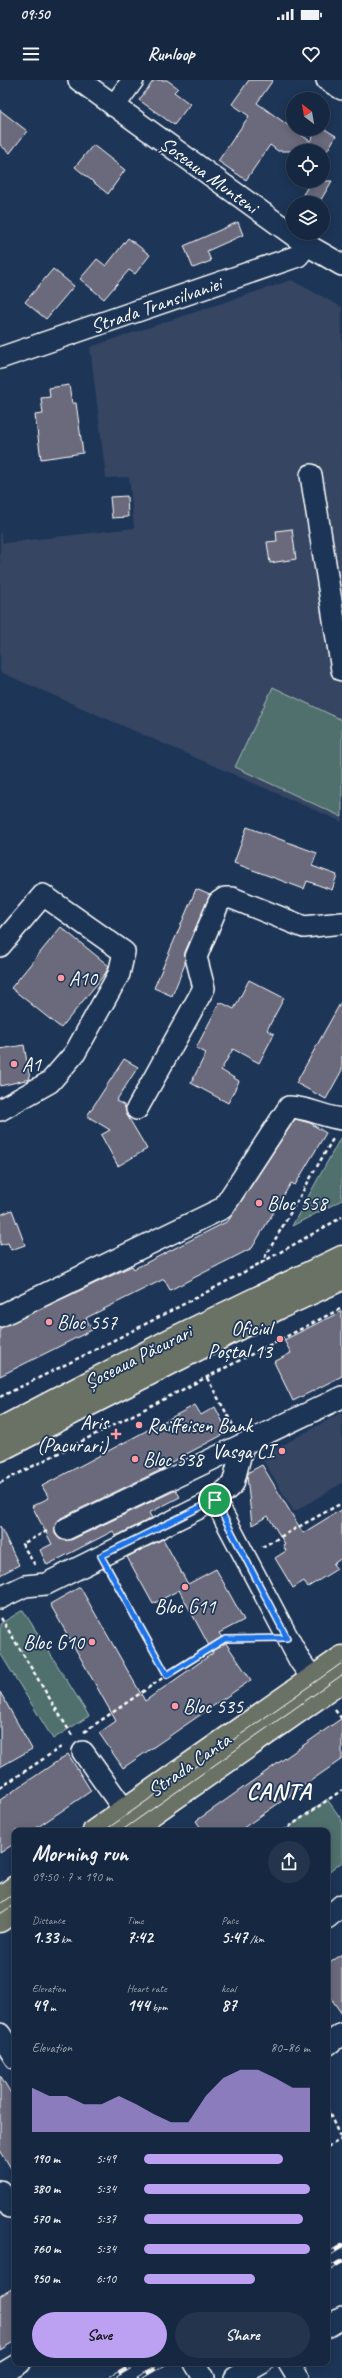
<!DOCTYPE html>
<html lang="en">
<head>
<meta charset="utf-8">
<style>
  :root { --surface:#162841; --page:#23344c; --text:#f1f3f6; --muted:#9ea6b1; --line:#35445a; --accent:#bca0f2 }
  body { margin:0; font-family:Caveat,sans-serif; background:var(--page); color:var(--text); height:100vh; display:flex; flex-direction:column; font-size:15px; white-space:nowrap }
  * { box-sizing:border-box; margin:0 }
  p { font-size:13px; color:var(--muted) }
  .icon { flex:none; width:22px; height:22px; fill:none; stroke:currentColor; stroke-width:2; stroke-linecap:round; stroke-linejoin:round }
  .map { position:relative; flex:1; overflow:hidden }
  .sheet { position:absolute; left:12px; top:1748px; width:318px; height:538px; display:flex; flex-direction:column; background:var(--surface); border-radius:8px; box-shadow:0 2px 10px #0003,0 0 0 1px var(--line) }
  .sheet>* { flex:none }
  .needle { width:26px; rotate:329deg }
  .tools { position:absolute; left:286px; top:12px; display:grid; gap:8px }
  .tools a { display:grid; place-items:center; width:44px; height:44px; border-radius:50%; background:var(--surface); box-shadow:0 2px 10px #0003,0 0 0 1px var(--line); font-size:20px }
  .pin { position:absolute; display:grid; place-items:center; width:34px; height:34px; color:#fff; margin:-17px; border:2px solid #fff; border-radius:50%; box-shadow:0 1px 4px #0007 }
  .round { display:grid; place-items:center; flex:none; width:42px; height:42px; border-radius:21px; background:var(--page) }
  .headline { display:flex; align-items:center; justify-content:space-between; height:68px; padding:0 20px }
  h1 { font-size:22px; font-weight:700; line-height:30px }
  .figures { display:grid; grid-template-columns:repeat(3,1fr); gap:6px; height:68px; padding:4px 20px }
  .figures div { display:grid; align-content:center }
  .figures b { font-size:17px; font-weight:700 }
  .figures small { font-size:11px; font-weight:400 }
  .figures p { font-size:11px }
  .chart { height:112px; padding:8px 20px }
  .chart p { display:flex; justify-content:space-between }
  .chart svg { width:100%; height:72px; margin-top:4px; fill:var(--accent); opacity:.7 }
  .action { display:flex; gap:8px; margin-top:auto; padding:8px 20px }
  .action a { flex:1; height:46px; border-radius:24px; background:var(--accent); color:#111; font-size:16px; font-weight:700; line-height:46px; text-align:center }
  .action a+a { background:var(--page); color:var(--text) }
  ul { padding:0 20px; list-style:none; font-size:13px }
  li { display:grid; grid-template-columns:64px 48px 1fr; align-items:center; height:30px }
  li i { height:10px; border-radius:5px; background:var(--accent) }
  .status { display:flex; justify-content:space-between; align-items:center; height:28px; padding:0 20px; background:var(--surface); direction:ltr }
  .status svg { height:11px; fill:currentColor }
  header { display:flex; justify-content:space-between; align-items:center; height:52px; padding:0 20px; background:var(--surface); font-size:18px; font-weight:700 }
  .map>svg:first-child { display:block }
  .built { fill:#344562 }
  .green { fill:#506f6d; stroke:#a8b7b6 }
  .building { fill:#6a6a7b; stroke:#fff }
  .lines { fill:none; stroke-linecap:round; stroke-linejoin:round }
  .minor-casing { stroke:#fff; stroke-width:24 }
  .major-casing { stroke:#fff; stroke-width:25 }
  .path { stroke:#fff; stroke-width:2.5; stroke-dasharray:4 3; stroke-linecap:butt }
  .minor { stroke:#1d3557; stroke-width:21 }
  .major { stroke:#6b7165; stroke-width:22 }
  .tram { stroke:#fff; stroke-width:1 }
  .rail-casing { stroke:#fff; stroke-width:4.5 }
  .rail { stroke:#1d3557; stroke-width:3; stroke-dasharray:9; stroke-linecap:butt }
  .route-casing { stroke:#fff; stroke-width:8 }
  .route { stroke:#1a73e8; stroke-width:5 }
  .poi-dot { fill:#ff9aa2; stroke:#1d3557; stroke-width:1.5 }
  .labels { text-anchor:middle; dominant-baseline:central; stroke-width:3.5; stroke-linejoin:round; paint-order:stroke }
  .street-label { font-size:20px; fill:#fff; stroke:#1d3557 }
  .poi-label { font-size:20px; fill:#fff; stroke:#1d3557; text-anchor:start }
  .district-label { font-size:24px; font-weight:bold; letter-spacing:1px; fill:#fff; stroke:#1d3557 }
</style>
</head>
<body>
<div class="status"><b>09:50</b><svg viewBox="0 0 49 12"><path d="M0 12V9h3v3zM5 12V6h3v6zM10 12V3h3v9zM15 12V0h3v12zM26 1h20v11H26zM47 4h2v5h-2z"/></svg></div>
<header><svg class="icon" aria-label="menu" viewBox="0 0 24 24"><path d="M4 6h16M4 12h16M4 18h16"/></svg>Runloop<svg class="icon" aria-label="heart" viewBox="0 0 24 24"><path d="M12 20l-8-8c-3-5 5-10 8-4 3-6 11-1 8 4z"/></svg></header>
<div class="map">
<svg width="342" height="2298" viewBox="0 0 342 2298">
  <rect width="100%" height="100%" fill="#1d3557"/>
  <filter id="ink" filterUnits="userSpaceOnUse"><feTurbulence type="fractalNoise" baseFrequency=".025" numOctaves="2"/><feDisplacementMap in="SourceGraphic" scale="8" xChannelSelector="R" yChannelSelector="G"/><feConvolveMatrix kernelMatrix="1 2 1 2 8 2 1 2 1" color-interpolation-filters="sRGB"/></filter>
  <g filter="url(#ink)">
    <path class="built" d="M291,200L342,227V742L0,592V449L3,463L134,448L129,397L106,398L90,267Z
      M342,1332V1403L294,1432L261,1377Z"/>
    <path class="green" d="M273,607L342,640V737L235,687Z
      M342,1055V1120L292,1146Z
      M23,1530L89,1636L53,1659L0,1573V1544Z
      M327,1719L342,1740V1782L327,1794V1751H284Z"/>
    <path class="building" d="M154,0H167L178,8L174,12L190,24L174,45L139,20Z
      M249,0H273L257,23L310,61L318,49L323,48L336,56L327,71H278L270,65L246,100L218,81L249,36L232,24Z
      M0,30L27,51L10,73L0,65Z
      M93,65L125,90L108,114L75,87Z
      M311,101H332L319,123H298Z
      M238,142L243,155L207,171L211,181L193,188L184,166Z
      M128,158L150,175L135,194L129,190L104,219L80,199L97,179L106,186Z
      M53,189L74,206L46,239L25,222Z
      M69,305L72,323H76L83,373L41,379L35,335L43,334L41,318L50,317L49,308Z
      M127,416L128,437L112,438L110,417Z
      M292,449L296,479L270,483L267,462L277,461L276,451Z
      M247,747L317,773L312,786L337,795L332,810L307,801L304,809L234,783Z
      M196,809L210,815L185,872V884L172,916L154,908Z
      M61,847L109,886L105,894L61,948L11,908Z
      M249,900L284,918L267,950L274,954L259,983L233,969L221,990L239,1001L228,1023L191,1003L206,973L196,968L220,922L234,929Z
      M342,920V990L326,1019L296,1003Z
      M24,965L30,999L0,1006V969Z
      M124,979L138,987L116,1021L124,1025L127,1035L147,1069L118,1086L101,1055L110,1050L87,1036Z
      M295,1039L310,1043L326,1053L295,1105L291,1103L252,1168L170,1210L164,1199L86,1238L92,1250L0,1296V1248L132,1186L134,1189L228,1141Z
      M12,1130L25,1165L11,1170L8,1163L0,1165V1135Z
      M342,1231V1296L293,1321L274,1282L291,1273L284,1260Z
      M195,1325L201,1335L215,1327L228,1352L164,1386L165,1388L61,1438L56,1443L55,1454L60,1459L71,1460L176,1410L180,1417L149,1433L152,1438L116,1456L113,1451L47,1485L40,1470L52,1464L32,1426L49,1418L42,1406Z
      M262,1385L303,1453L342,1429V1478L333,1484L337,1489L308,1507L304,1501L293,1508L275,1478L286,1471L283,1465L285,1464L268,1436L252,1445L247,1396L249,1392Z
      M0,1446L19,1485L0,1495Z
      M163,1459L188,1504L216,1489L244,1540L219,1553L251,1600L123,1688L99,1653L116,1641L50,1524L80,1507L145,1621L213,1573L179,1510L153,1524L127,1477Z
      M0,1612L32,1669L0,1687Z
      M342,1638V1679L239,1751H203L196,1741Z
      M68,1674L91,1711L32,1751H15V1763L0,1773V1720Z
      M342,1874V1934L327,1913V1885Z
      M0,1995L15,2020V2095L0,2070Z
      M15,2207V2261L0,2270V2216Z"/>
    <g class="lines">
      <defs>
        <path id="minor" d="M79,0L307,165L342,185
          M327,0L342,9
          M114,26L133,0
          M0,278L298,176L307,165
          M311,395L342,590
          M0,866L43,815L124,872L119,894L75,973L50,1002L0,1030
          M137,1029L204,908L196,877L219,822L225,818H232L304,847L342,843
          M0,1236L223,1128L289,1027C308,1027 323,1037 342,1039
          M215,1420L233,1404L243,1365
          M66,1449L342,1317
          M0,1518L25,1506L46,1504L215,1420L300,1581L322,1611
          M83,1672L135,1745
          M327,1838L342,1825
          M0,1954L15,1978
          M327,1965L342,1954
          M0,2111L9,2127L15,2123
          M327,2247L342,2238
          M195,2283L204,2298
          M289,2283L298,2298
          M0,2295L20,2283
          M235,2298L262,2283"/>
        <path id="major" d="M0,1349L170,1260L342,1177
          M0,1370L279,1228L342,1199
          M94,1751L342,1577
          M128,1751L342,1601
          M0,1818L15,1807
          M0,1841L15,1830"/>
      </defs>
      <use href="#minor" class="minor-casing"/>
      <use href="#major" class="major-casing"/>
      <path class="path" d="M261,1184L334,1057
        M207,1298L234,1347
        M0,1317C116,1260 230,1202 342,1137
        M0,1403L342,1228
        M262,1467L342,1423
        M35,1485L22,1464L47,1451
        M111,1494L167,1595
        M1,1538L73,1657
        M335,1630L342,1639
        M84,1652L167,1595L225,1559L267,1558
        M0,1708L64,1665
        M283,1751L342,1710
        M327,2028L341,2059
        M327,2067L342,2059"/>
      <use href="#minor" class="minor"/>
      <use href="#major" class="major"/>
      <path class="tram" d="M104,1751L342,1583
        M121,1751L342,1595
        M0,1824L15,1813
        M0,1834L15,1824"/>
      <defs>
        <path id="rail" d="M327,2175L342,2166
          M327,2190L342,2181
          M111,2298L137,2283
          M139,2298L165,2283"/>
      </defs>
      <use href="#rail" class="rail-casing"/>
      <use href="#rail" class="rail"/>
    </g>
  </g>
  <g class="lines" filter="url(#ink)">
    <defs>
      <path id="route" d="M215,1420L287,1558L225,1559L167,1595L101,1476Z"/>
    </defs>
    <use href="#route" class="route-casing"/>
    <use href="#route" class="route"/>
  </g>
  <g class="poi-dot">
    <circle cx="61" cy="898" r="4"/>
    <circle cx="14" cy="984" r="4"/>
    <circle cx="259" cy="1123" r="4"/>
    <circle cx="49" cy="1242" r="4"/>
    <circle cx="280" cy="1259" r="4"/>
    <circle cx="139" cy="1345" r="4"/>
    <path d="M114 1348h4v4h4v4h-4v4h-4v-4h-4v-4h4z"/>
    <circle cx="282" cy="1371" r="4"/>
    <circle cx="135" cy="1379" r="4"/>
    <circle cx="185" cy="1507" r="4"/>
    <circle cx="92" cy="1562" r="4"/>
    <circle cx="175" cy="1626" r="4"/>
  </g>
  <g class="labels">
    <g class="street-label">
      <text transform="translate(209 95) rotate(36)">Șoseaua Munteni</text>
      <text transform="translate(156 225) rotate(-19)">Strada Transilvaniei</text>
      <text transform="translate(138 1277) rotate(-27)">Șoseaua Păcurari</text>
      <text transform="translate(189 1685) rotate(-35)">Strada Canta</text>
    </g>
    <g class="poi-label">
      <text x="69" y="898">A10</text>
      <text x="22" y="984">A1</text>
      <text x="267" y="1123">Bloc 558</text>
      <text x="57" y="1242">Bloc 557</text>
      <text x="272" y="1248" text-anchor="end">Oficiul<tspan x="272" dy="23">Poștal 13</tspan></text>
      <text x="108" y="1342" text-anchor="end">Aris<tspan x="108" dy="23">(Pacurari)</tspan></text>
      <text x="147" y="1345">Raiffeisen Bank</text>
      <text x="274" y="1371" text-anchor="end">Vasga CI</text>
      <text x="143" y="1379">Bloc 538</text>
      <text x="185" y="1526" text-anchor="middle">Bloc G11</text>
      <text x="84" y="1562" text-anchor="end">Bloc G10</text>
      <text x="183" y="1626">Bloc 535</text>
    </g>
    <g class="district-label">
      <text x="279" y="1711">CANTA</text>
    </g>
  </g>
</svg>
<div class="tools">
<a><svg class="needle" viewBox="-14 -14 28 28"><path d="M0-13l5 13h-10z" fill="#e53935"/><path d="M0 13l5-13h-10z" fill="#9ea6b1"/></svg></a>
<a><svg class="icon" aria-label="locate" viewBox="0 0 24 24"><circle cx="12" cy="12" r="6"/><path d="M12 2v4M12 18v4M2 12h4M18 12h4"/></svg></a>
<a><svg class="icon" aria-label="layers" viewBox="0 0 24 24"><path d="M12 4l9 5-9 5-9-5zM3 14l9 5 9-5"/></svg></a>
</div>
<div class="pin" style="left:215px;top:1420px;background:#1e9e55"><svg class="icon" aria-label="arrive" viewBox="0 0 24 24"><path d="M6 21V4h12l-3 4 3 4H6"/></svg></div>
<section class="sheet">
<div class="headline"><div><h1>Morning run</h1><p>09:50 · 7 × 190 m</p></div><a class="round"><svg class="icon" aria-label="share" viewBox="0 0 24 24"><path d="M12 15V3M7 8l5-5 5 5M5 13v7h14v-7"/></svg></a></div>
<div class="figures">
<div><p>Distance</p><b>1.33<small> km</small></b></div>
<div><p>Time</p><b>7:42</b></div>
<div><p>Pace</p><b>5:47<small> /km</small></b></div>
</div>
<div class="figures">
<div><p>Elevation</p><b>49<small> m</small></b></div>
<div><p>Heart rate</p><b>144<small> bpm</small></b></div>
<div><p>kcal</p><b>87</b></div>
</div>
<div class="chart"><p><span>Elevation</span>80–86 m</p>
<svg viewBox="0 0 160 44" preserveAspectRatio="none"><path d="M0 44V17L10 22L20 22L30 27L40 27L50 22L60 27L70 33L80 38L90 38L100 22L110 11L120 6L130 6L140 11L150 17L160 17V44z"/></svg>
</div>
<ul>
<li><b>190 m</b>5:49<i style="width:84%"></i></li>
<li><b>380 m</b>5:34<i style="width:100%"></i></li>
<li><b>570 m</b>5:37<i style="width:96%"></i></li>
<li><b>760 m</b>5:34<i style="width:100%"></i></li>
<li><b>950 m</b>6:10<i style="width:67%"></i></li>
</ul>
<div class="action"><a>Save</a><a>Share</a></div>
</section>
</div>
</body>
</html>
